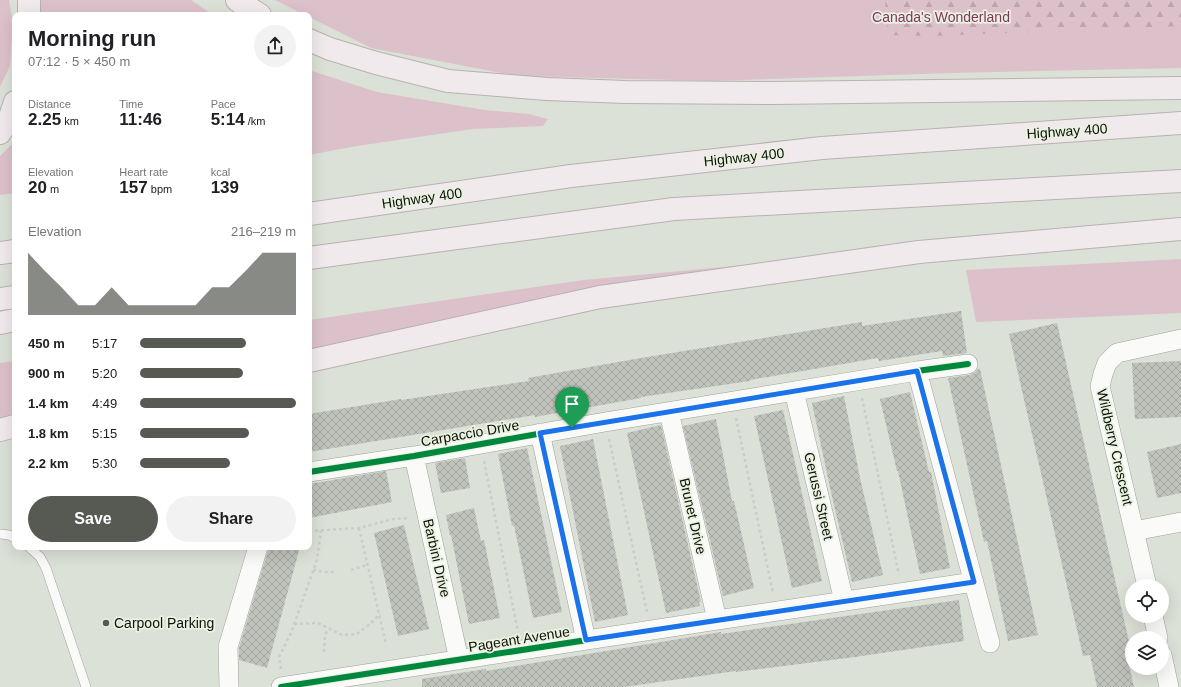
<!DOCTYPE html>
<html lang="en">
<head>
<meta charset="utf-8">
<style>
  :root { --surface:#fff; --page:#f2f2f2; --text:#202124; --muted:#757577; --accent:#575a53 }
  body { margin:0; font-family:Arial,sans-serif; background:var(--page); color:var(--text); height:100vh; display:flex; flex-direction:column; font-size:15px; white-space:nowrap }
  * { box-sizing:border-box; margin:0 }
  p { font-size:13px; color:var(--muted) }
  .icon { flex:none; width:22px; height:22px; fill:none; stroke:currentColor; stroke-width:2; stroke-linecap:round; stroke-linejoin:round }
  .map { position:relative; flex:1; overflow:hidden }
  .panel { position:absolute; left:12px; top:12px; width:300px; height:538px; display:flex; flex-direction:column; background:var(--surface); border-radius:8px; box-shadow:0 4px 16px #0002 }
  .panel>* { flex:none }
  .tools { position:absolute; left:1125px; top:579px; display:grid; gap:8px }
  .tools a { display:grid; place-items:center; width:44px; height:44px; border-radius:50%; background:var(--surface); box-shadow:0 4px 16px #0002; font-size:20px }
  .pin { position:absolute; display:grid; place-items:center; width:34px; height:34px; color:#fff; margin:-41px -17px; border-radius:50% 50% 50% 0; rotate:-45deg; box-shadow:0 0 4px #0007 }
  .pin .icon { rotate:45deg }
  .round { display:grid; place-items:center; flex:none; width:42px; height:42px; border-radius:21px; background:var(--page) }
  .head { display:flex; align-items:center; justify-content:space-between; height:68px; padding:0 16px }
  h1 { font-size:22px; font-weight:600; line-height:30px }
  .figures { display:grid; grid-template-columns:repeat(3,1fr); gap:6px; height:68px; padding:4px 16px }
  .figures div { display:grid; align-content:center }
  .figures b { font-size:17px; font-weight:600 }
  .figures small { font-size:11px; font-weight:400 }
  .figures p { font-size:11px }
  .chart { height:112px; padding:8px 16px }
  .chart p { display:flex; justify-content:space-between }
  .chart svg { width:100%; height:72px; margin-top:4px; fill:var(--accent); opacity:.7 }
  .action { display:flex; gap:8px; margin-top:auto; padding:8px 16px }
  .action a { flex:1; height:46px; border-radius:24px; background:var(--accent); color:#fff; font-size:16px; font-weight:600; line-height:46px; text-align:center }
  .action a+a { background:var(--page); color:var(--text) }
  ul { padding:0 16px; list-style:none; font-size:13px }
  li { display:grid; grid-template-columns:64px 48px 1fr; align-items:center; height:30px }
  li i { height:10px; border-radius:5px; background:var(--accent) }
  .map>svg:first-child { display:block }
  .green { fill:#dcc1cb }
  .forest { fill:url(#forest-firs) }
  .building { fill:url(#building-cross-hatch) }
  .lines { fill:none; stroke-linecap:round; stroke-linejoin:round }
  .lane-casing { stroke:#9ea29a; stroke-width:10 }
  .street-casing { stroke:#9ea29a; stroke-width:20 }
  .highway-casing { stroke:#b8b1b1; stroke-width:24 }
  .path { stroke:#cbcdca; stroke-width:2.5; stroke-dasharray:3 3; stroke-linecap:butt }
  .lane { stroke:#fafaf9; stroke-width:9 }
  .street { stroke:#fafaf9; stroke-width:19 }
  .highway { stroke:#f1eaec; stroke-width:22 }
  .cycleway-casing { stroke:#eaf2e0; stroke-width:8 }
  .cycleway { stroke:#00873e; stroke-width:6 }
  .route-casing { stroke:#fff; stroke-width:8 }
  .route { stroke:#1a73e8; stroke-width:5 }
  .poi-dot { fill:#575a53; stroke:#eaf2e0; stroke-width:1.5 }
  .labels { text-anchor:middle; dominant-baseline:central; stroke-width:3.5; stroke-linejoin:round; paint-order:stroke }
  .park-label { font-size:14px; fill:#843563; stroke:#eaf2e0 }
  .street-label { font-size:14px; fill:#0f120c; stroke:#eaf2e0 }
  .poi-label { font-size:14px; fill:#0f120c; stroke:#eaf2e0; text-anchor:start }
</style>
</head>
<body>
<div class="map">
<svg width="1181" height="687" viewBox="0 0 1181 687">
  <defs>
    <pattern id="forest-firs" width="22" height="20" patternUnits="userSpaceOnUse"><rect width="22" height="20" fill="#dcc1cb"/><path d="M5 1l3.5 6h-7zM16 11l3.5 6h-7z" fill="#bca5ad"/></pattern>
    <pattern id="building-cross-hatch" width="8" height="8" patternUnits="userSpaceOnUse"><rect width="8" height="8" fill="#bfc3bc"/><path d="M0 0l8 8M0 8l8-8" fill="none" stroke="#a3a6a0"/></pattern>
  </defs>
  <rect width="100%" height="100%" fill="#dce1d7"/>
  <path class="green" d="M0,0H9L13,23L10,66L0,87Z
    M41,0H191L213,15H41Z
    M275,0H1181V68L953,73L713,81L517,76L371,48L309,17V15H305Z
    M309,70L377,92L485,110L529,114L548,119L543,126L473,129L357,146L309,155Z
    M15,138V193L0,195V156L13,143Z
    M1181,259V313L976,322L966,270Z
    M768,263L309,352V320L584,280Z
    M15,361V416L0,420V363Z"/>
  <path class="forest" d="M885,0H1100L1106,2L1141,0H1181V26L932,36L888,35Z"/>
  <path class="building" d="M961,311L967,353L943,356L942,351L879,361L878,358L750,380V381L641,397V398L535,417V415L309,452V414L401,399V400L529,381L528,378L635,359L862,322V326Z
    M1057,323L1130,646L1125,647L1134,687H1097L1090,655L1083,656L1009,334Z
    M1181,361V417L1135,419L1132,363Z
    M978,369H980L1038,635L1008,641L987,541L984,542L948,378L970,375L974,373Z
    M910,392L929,472H931L950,568L920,574L898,471H897L880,399Z
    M844,396L860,478L883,575L852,582L831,492L812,403Z
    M783,410L822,581L792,588L754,416Z
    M716,419L732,501H734L754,588L723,596L683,426Z
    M661,425L701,602H699L700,606L666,613L627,433Z
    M593,439L628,615L595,622L560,446Z
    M1181,444V493L1157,498L1147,452Z
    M527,448L562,612L533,618L514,525L512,526L498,454Z
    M465,458L470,488L441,493L435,463Z
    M386,471L392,502L309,518V484Z
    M474,508L481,541L484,540L500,618L469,624L451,535L450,536L446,515Z
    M404,525L429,629L398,636L374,533Z
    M269,547H300L267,668L239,660V648Z
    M959,600L964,641L855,657L736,672V671L624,687H422V679L486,669V671L721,632V634L839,617Z"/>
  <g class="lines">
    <defs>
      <path id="lane" d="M0,534L9,535L15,538
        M29,547L40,557L46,568L86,687"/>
      <path id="street" d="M917,371L990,643
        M794,391L844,601
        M669,412L717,620
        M540,433L586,640
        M414,456L459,660
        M309,472L414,456L605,422L917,371L968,364
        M1134,531L1181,522
        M1147,586L1100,386L1103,374L1107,363L1117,353L1181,339
        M1153,616L1158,638
        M1162,655L1169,687
        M229,687L228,647L258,547
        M281,687L717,620L974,582"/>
      <path id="highway" d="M29,0V15
        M237,0L260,15
        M309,40L330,49L376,63L448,81L547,89L625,92L774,93L1181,88
        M0,133L10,117L15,102
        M309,214L571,176L822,148L1181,123
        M0,253L15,251
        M309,258L674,209L1181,181
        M0,299L15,297
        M0,323L15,320
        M309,361L600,297L919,252L1181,229
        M0,430L15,426"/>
    </defs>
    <use href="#lane" class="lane-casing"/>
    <use href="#street" class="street-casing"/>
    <use href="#highway" class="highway-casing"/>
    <path class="path" d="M862,398L899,575
      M736,418L773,593
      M609,439L647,612
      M484,461L518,632
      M359,528L386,644
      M309,531L359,528L393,519L409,518
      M313,570L323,572H334
      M351,570L367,565
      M294,624L318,623L342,635L357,634L370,624L380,614
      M324,652L325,635L328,629
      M281,669L279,657L291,633L317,560L321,531"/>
    <use href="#lane" class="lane"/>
    <use href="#street" class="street"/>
    <use href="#highway" class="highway"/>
    <defs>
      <path id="cycleway" d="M309,472L414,456L605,422L917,371L968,364
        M281,687L717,620L974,582"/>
    </defs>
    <use href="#cycleway" class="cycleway-casing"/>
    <use href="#cycleway" class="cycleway"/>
  </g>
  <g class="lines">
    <defs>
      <path id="route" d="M917,371L974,582L586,640L540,433Z"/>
    </defs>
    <use href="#route" class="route-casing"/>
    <use href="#route" class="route"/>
  </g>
  <circle class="poi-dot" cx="106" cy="623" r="4"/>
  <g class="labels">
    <g class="park-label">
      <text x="941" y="17">Canada's Wonderland</text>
    </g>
    <g class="street-label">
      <text transform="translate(1067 131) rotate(-4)">Highway 400</text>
      <text transform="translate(744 157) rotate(-6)">Highway 400</text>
      <text transform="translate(422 198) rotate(-8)">Highway 400</text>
      <text transform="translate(470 433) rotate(-10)">Carpaccio Drive</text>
      <text transform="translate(1115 447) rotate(77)">Wildberry Crescent</text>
      <text transform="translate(819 496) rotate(77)">Gerussi Street</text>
      <text transform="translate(693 516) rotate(77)">Brunet Drive</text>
      <text transform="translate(437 558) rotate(77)">Barbini Drive</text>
      <text transform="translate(519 639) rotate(-9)">Pageant Avenue</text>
    </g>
    <g class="poi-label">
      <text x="114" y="623">Carpool Parking</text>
    </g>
  </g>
</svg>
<div class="tools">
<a><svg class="icon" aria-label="locate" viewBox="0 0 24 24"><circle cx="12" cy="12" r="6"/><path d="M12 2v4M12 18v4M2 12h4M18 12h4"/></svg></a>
<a><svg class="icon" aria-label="layers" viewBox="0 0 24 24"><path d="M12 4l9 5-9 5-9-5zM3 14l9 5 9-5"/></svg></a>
</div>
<div class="pin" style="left:572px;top:428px;background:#1e9e55"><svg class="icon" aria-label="arrive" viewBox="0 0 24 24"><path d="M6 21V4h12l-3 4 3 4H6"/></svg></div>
<section class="panel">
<div class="head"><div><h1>Morning run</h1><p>07:12 · 5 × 450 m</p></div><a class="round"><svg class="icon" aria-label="share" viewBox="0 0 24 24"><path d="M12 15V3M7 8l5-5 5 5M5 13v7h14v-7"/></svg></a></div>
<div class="figures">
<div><p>Distance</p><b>2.25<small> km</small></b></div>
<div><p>Time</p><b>11:46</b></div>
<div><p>Pace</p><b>5:14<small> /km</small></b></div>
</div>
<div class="figures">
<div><p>Elevation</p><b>20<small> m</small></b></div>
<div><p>Heart rate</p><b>157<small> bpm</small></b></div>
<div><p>kcal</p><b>139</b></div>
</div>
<div class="chart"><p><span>Elevation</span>216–219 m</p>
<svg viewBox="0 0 160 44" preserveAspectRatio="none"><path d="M0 44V6L10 17L20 27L30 38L40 38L50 27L60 38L70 38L80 38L90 38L100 38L110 27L120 27L130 17L140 6L150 6L160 6V44z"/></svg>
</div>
<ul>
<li><b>450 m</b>5:17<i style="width:68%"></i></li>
<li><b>900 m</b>5:20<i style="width:66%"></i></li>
<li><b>1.4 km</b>4:49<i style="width:100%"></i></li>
<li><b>1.8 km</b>5:15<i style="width:70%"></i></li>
<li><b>2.2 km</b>5:30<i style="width:58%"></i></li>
</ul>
<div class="action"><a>Save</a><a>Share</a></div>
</section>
</div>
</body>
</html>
